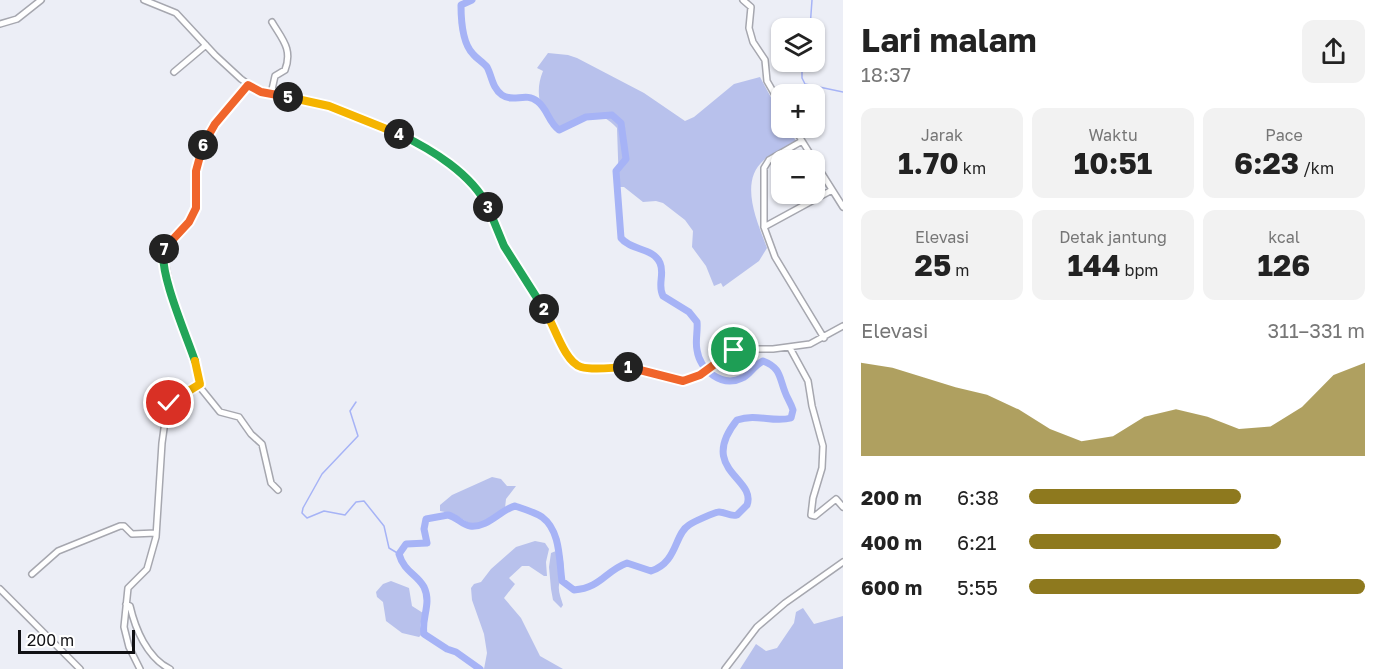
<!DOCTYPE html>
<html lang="id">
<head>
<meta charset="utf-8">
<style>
  :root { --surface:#fff; --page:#f2f2f2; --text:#222; --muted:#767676; --accent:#8e791e }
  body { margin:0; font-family:"Golos Text",sans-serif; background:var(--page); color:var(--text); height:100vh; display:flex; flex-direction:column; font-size:22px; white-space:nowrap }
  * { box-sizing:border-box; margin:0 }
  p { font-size:20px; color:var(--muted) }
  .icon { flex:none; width:33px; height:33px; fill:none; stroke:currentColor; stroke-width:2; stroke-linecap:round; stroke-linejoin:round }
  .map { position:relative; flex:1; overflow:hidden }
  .drawer { display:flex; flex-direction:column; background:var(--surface); width:540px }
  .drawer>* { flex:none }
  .controls { position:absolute; left:771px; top:18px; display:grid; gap:12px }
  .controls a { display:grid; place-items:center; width:54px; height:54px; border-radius:12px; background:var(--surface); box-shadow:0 2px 4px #0004; font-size:30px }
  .scale { position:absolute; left:18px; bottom:15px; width:117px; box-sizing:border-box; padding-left:6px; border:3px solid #111114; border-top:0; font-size:16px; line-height:21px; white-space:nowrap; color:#111114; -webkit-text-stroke:4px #fff; paint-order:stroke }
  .pin { position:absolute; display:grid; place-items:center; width:51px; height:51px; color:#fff; margin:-26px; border:3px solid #fff; border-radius:50%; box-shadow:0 2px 6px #0007 }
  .km { position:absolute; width:30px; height:30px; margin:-15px; border-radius:50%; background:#222; color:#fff; font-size:16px; line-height:30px; text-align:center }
  .round { display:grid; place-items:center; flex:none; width:63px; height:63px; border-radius:12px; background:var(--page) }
  .headline { display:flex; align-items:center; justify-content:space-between; height:102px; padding:0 18px }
  h1 { font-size:33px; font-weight:700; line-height:45px }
  .figures { display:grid; grid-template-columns:repeat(3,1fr); gap:9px; height:102px; padding:6px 18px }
  .figures div { display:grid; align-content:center; border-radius:12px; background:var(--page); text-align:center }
  .figures b { font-size:30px; font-weight:700 }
  .figures small { font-size:16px; font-weight:400 }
  .figures p { font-size:16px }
  .chart { height:168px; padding:12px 18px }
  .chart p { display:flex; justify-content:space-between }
  .chart svg { width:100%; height:108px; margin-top:6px; fill:var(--accent); opacity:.7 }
  ul { padding:0 18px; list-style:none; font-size:20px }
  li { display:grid; grid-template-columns:96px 72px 1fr; align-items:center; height:45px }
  li i { height:15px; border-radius:8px; background:var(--accent) }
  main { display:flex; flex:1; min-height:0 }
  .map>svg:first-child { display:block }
  .green { fill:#b8c1ec }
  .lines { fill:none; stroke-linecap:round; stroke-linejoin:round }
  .stream { stroke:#a6b3f6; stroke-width:1.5 }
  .river { stroke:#a6b3f6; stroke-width:7 }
  .minor-casing { stroke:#a6a7af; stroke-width:8 }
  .minor { stroke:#fff; stroke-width:5 }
  .split-1-casing { stroke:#fff; stroke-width:12 }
  .split-2-casing { stroke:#fff; stroke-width:12 }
  .split-3-casing { stroke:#fff; stroke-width:12 }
  .split-4-casing { stroke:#fff; stroke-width:12 }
  .split-5-casing { stroke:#fff; stroke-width:12 }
  .split-6-casing { stroke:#fff; stroke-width:12 }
  .split-7-casing { stroke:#fff; stroke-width:12 }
  .split-8-casing { stroke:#fff; stroke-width:12 }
  .split-9-casing { stroke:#fff; stroke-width:12 }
  .split-1 { stroke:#f0652b; stroke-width:8 }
  .split-2 { stroke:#f5b400; stroke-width:8 }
  .split-3 { stroke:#22a559; stroke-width:8 }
  .split-4 { stroke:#22a559; stroke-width:8 }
  .split-5 { stroke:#f5b400; stroke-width:8 }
  .split-6 { stroke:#f0652b; stroke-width:8 }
  .split-7 { stroke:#f0652b; stroke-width:8 }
  .split-8 { stroke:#22a559; stroke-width:8 }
  .split-9 { stroke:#f5b400; stroke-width:8 }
</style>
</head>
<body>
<main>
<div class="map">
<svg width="843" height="669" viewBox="0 0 843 669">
  <rect width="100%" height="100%" fill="#eceef6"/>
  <path class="green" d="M548,53L568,55L577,58L644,93L685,121L694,117L734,84L760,77L781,116L782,128H788L796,141C786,147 773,153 764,160C738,182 758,223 767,248L759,261L723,287L721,283L714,286L706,266L692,247L693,231L685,220L663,203L656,201L643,202L624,187H619L617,128C599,109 585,111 567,128H555C540,112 534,93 543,71L537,68Z
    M492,477L501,479L507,486H516L506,499L505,508L499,518L491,523L472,525L454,514L440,511V505L452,495Z
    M535,541L545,543L549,549L546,562L547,576H544L529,566H522L509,578L515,584L504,598L521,618L540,656L563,669H484L487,653L484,634L472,600L471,588L474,584L481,582L491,569L516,547Z
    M556,551L562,555C566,572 562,570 559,585C558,592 561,598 563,605L561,608L553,600L551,589L549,567L551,553Z
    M391,581L409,588L412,606L423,613L420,626L422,634L419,637L402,633L386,621L383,602L377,597L376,592L383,584Z
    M803,608L814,624L843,616V669H740L756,644L766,651L777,648L794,623L796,612Z"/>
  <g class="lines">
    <path class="stream" d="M810,28L812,0
      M802,62V78L805,84L843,92
      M356,402L350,411L358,436L322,474L303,508L302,513L307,518L324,511L345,515L356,502L364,501L384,526L389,548L399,554"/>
    <path class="river" d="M472,0L461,5C461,20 462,43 473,54C477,59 483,62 487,67C492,76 492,88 502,95C513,103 526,92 537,101C548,109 548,122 559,130L586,117L612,115L621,123L626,159L616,171L621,238C631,251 653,247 660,263C665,274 657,285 663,296L689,312L697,322C698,331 695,341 697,350C700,370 722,388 742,378C750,375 753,366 763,361C781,368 779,377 785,392C787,398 791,403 793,410L791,418C773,423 757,413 737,420C697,470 757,478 747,505L737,515C730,517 726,512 719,512C715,512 693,522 689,525C674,534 678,562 651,571L627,563C605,571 601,588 574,590L562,581C559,561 561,531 542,517C534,512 524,509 515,506C500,510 488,528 470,526C462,525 457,517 448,515L426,519L424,529L427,543L406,544L399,554C404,572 417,574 424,587C432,604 421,618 424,634L447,649L456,652L480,669"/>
    <defs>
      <path id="minor" d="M144,0L176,13L215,55L241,79L255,89L329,106L350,114L418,143L454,168L475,188L486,202L504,246L551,320L566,355L577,366L588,368L630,367L683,381L700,375L737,349H773L810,344L843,326
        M743,0L751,7L749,28L753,42L765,60L767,81L782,107
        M0,24L17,19L41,0
        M174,72L206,45
        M271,94L275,76L285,70C293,49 282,39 272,22
        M794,128L814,160
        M802,141L769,160L764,168V227L775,257L824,338
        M814,161L843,207
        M764,227L832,190
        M790,348L808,381L812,406L823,446L822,468L813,498L811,515L815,516L836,499L843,507
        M199,386L220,412L239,417L251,434L262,444L271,483L278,490
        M32,574L58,551L120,526H124L132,534L156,533
        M0,589L80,669
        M126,604L130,606C135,628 147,658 170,669
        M140,669L129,647L124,627L128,588L147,569L156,537L162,443L167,407L171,401L198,387L200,382L171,292L163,251C171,236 188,228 195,212C201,199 194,184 196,170C200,135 227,110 248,85
        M725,669L757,627L785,603L843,562"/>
    </defs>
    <use href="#minor" class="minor-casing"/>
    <use href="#minor" class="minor"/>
  </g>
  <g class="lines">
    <defs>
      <path id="split-1" d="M628,367L683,381L700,375L734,350"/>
      <path id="split-2" d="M544,309C554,324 564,362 581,367C595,371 613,367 628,367"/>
      <path id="split-3" d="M488,207L504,246L544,309"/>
      <path id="split-4" d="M399,134C431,149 472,174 488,207"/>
      <path id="split-5" d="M288,97L329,106L399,134"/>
      <path id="split-6" d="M203,145L215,124L248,85L261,92L288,97"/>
      <path id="split-7" d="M164,249L189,222L196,208V171L203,145"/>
      <path id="split-8" d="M164,249C158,271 187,337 195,361"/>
      <path id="split-9" d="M169,403L200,384L195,361"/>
    </defs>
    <use href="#split-1" class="split-1-casing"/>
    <use href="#split-2" class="split-2-casing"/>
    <use href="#split-3" class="split-3-casing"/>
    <use href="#split-4" class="split-4-casing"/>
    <use href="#split-5" class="split-5-casing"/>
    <use href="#split-6" class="split-6-casing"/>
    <use href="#split-7" class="split-7-casing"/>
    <use href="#split-8" class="split-8-casing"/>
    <use href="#split-9" class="split-9-casing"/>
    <use href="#split-1" class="split-1"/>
    <use href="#split-2" class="split-2"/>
    <use href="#split-3" class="split-3"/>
    <use href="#split-4" class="split-4"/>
    <use href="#split-5" class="split-5"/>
    <use href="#split-6" class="split-6"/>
    <use href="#split-7" class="split-7"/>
    <use href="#split-8" class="split-8"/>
    <use href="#split-9" class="split-9"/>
  </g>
</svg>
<div class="controls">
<a><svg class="icon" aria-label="layers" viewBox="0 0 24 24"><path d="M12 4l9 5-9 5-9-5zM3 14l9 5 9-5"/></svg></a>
<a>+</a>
<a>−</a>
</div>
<div class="scale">200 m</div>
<div class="pin" style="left:734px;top:350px;background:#1e9e55"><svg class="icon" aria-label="arrive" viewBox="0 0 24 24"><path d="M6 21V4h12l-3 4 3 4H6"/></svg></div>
<div class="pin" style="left:169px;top:403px;background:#d93025"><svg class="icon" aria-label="check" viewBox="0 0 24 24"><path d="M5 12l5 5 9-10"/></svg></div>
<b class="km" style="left:628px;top:367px">1</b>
<b class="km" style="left:544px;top:309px">2</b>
<b class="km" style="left:488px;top:207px">3</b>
<b class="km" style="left:399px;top:134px">4</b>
<b class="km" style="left:288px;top:97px">5</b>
<b class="km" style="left:203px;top:145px">6</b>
<b class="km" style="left:164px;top:249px">7</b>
</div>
<section class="drawer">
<div class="headline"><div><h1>Lari malam</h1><p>18:37</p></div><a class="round"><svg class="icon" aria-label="share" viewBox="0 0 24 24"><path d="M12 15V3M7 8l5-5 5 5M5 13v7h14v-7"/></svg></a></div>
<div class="figures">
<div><p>Jarak</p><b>1.70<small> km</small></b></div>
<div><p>Waktu</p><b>10:51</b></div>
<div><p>Pace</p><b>6:23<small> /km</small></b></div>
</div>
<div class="figures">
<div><p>Elevasi</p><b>25<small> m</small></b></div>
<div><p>Detak jantung</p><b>144<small> bpm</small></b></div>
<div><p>kcal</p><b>126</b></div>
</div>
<div class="chart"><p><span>Elevasi</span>311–331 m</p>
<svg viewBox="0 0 160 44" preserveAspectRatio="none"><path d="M0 44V6L10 8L20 12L30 16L40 19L50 25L60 33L70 38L80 36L90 28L100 25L110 28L120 33L130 32L140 24L150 11L160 6V44z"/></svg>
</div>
<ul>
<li><b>200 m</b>6:38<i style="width:63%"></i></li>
<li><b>400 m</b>6:21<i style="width:75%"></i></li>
<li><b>600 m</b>5:55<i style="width:100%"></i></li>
</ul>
</section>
</main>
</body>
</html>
